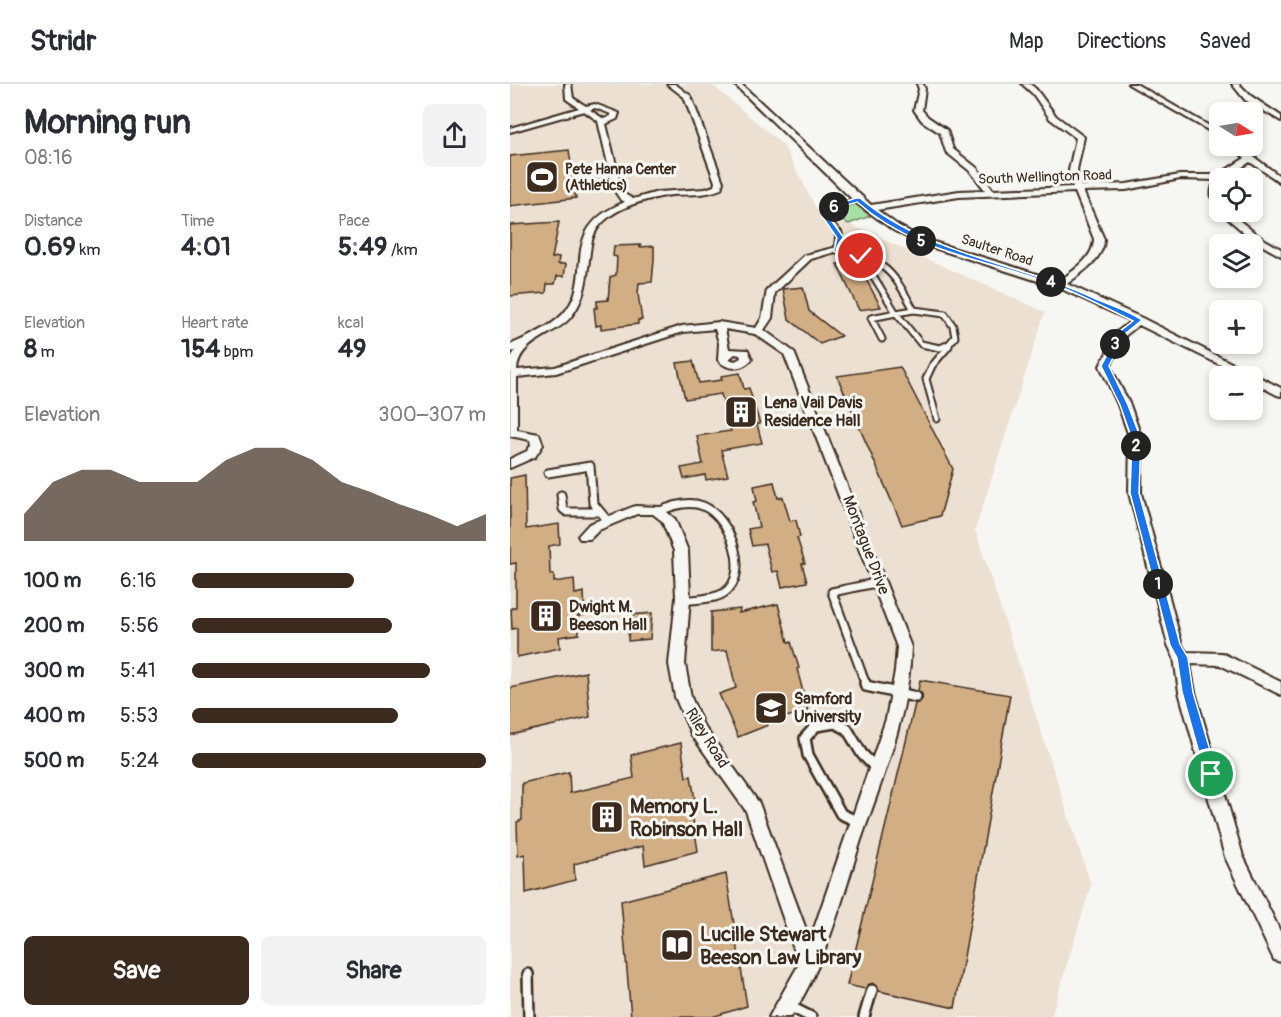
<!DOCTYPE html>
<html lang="en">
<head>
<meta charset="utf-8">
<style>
  :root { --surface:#fff; --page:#f2f2f3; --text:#2b2b33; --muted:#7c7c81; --line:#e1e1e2; --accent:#3b2a1e }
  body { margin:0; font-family:Pangolin,sans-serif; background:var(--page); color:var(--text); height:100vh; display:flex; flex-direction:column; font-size:22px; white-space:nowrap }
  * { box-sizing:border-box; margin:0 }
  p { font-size:20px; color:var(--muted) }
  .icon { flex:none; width:33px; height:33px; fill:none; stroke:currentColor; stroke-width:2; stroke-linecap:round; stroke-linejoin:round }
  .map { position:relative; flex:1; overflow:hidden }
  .side { display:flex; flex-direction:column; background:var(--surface); width:510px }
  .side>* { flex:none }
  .needle { width:39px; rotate:101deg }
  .controls { position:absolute; left:699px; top:18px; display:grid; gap:12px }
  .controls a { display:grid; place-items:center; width:54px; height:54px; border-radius:9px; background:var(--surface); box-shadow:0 3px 9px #0003; font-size:30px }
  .pin { position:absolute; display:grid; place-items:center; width:51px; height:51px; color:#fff; margin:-26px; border:3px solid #fff; border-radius:50%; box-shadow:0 2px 6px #0007 }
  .km { position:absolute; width:30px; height:30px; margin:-15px; border-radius:50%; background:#222; color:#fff; font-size:16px; line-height:30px; text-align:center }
  .round { display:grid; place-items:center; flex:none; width:63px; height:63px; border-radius:9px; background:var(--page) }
  .headline { display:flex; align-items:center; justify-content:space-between; height:102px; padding:0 24px }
  h1 { font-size:33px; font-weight:700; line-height:45px }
  .figures { display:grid; grid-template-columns:repeat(3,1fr); gap:9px; height:102px; padding:6px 24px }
  .figures div { display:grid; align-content:center }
  .figures b { font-size:26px; font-weight:700 }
  .figures small { font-size:16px; font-weight:400 }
  .figures p { font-size:16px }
  .chart { height:168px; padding:12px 24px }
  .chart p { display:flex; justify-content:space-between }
  .chart svg { width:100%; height:108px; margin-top:6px; fill:var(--accent); opacity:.7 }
  .primary-button { display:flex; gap:12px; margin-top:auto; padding:12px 24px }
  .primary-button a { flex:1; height:69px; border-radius:9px; background:var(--accent); color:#fff; font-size:24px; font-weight:700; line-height:69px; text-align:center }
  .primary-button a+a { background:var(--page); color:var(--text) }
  ul { padding:0 24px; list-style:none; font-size:20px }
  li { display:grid; grid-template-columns:96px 72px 1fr; align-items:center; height:45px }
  li i { height:15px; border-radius:8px; background:var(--accent) }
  header { display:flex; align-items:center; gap:36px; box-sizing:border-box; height:84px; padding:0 30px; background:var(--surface); border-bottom:2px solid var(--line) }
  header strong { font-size:28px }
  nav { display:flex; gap:33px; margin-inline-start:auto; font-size:21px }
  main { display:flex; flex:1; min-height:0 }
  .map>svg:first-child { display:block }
  .built { fill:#ebe0d1 }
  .green { fill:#a7e0a5; stroke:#718562; stroke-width:1.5 }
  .building { fill:#d2ae85; stroke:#3b2a1e; stroke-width:1.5 }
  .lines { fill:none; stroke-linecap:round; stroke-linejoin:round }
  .lane-far3-casing { stroke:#3b2a1e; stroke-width:7 }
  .lane-far2-casing { stroke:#3b2a1e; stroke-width:9 }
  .lane-far1-casing { stroke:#3b2a1e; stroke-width:11 }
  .lane-casing { stroke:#3b2a1e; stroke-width:14 }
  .street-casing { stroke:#3b2a1e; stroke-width:4 }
  .lane-far3 { stroke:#f6f6f2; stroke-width:4 }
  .lane-far2 { stroke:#f6f6f2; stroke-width:5 }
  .lane-far1 { stroke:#f6f6f2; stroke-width:7 }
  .lane { stroke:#f6f6f2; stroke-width:9 }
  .street { fill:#f6f6f2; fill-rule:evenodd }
  .route { fill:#1a73e8; stroke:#fff; stroke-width:1.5 }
  .labels { text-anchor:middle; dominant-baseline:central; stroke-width:6; stroke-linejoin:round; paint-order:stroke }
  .far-poi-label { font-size:14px; font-weight:bold; fill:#3b2a1e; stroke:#f6f6f2; text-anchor:start }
  .far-street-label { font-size:14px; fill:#3b2a1e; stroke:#f6f6f2 }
  .poi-label { font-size:16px; font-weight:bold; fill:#3b2a1e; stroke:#f6f6f2; text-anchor:start }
  .street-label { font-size:16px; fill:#3b2a1e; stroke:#f6f6f2 }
  .near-poi-label { font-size:20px; font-weight:bold; fill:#3b2a1e; stroke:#f6f6f2; text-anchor:start }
</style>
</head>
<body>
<header>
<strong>Stridr</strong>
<nav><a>Map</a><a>Directions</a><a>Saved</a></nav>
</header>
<main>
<section class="side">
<div class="headline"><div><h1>Morning run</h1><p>08:16</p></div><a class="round"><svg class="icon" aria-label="share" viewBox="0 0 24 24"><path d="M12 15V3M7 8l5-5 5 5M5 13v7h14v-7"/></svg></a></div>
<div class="figures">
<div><p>Distance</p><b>0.69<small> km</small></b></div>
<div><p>Time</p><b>4:01</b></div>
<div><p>Pace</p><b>5:49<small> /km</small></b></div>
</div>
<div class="figures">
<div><p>Elevation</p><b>8<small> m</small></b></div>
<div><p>Heart rate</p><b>154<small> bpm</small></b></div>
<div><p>kcal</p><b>49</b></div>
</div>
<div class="chart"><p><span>Elevation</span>300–307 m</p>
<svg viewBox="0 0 160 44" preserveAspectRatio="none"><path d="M0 44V33L10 20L20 15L30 15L40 20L50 20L60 20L70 11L80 6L90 6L100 11L110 20L120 24L130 29L140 33L150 38L160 33V44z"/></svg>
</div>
<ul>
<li><b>100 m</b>6:16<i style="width:55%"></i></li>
<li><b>200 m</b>5:56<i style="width:68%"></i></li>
<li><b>300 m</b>5:41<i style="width:81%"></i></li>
<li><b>400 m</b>5:53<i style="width:70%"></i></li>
<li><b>500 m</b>5:24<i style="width:100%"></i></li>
</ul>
<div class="primary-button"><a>Save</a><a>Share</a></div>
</section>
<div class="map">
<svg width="771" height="933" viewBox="0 0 771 933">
  <rect width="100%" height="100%" fill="#f6f6f2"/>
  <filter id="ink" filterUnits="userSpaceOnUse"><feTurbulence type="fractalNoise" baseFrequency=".0167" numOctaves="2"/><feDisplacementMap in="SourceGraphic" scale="12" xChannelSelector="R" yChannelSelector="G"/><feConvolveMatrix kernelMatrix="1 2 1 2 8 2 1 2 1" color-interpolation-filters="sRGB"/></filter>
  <g filter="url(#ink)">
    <path class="built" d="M0,0H201L273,61L307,126L535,228L465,446L581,801L541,933H0Z"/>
    <path class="green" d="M343,118L360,132L339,140L319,131L326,123Z"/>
    <path class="building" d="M59,66L66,114L0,122V72Z
      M49,138L42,174L49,173L48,180H56L54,192H47L45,200H37L36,209L0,212V141Z
      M131,161L130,163L144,162V176L142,198L129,199L128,210L132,236H128V240L91,245V241L86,242L84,224H87V217L98,216L100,193L106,191L107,173L103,172L104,162Z
      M346,177L371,223L349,226L327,180Z
      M293,203L299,227L331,252L310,260L279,235L273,205Z
      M183,277L189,299L212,296L211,292L230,289L234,305L239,304L250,340H247L252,359L211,366L218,392L196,396L195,391L174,395L171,384L193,380L187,352L221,347L211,310L175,315L167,279Z
      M390,283L443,385L430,432L392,441L327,292Z
      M15,391L16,445L49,440L50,460L39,462L40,490H44V498L64,495L65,510L74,508L75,531L68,532L69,550L49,553L50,564L7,573V544L2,545L1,524L6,523V479L0,480V394Z
      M264,398L268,414L273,413L280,437L286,436L290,453L287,454L295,479L292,480L297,498L272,503L268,487L262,488L255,460L242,462L238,445L249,443L243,418L247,417L244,402Z
      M268,520L278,558H281L289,584L287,585L298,627L257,638L258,641L228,653L209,610L226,604L217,566L201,568V528L230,525L229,529Z
      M142,529L140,555L118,557L120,531Z
      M76,588L80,633L0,651V604Z
      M410,596L500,611L445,924L369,907L367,902L363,899L358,901L355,905L337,901L405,620L412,615V610L408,607Z
      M171,659L176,693L181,692L187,728L182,729L188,767L135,781L133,762L64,780L65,796L16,809L15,770L8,772L7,738L12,736V699L59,688L60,709L124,694L121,671Z
      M216,790L237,922L202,933H121L111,817Z"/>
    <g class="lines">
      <defs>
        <path id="lane-far3" d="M330,150L314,130L323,123L348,116"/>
        <path id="lane-far2" d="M329,149L327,166C375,177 381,184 404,226
          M351,172L386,229L361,234L372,255
          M404,226L435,230L443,242L445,253L439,260L430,264L411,260L386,229Z
          M427,335L416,295L422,282L439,262"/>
        <path id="lane-far1" d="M38,389L80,382L83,419L98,437
          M51,411L53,425L57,428H90
          M148,428C161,422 179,416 193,422C220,433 242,490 214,509C203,516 185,515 173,517
          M356,601L322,508L370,498"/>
        <path id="lane" d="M355,599L356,602L406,613
          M349,738L331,730L298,671L295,654L306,642L325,639L337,645L352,670L367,685
          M18,890L19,933
          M279,922L301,933
          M354,933L362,906"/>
        <path id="street" d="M55,0H61L63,14L76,22L85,20L109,29L107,35L96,40L112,106L116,111L123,115L148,108L195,105L204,102L205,98L174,13L157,0H165L181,12L213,98L211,105C195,112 178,110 162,111C133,115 86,127 81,161C77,186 78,213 60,234C44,252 8,257 7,286L45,283L172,242L209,238L246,244L252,234L257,206L295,171L327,163L332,166L301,175L265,209L262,234L254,246L284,268L401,563C399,632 373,692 351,756C332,816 316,879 281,933H259L289,880L236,727L181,650L165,613L159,580L166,514L164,467L152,437L143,430H127L89,446L80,455H70L68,452L79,440L125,422L151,423L165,435L178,467L180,514L175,580L181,613L193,641L249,719L300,856L376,635L385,587L387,563L274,270L245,250L215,245L219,265L238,266L242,275C233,286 218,287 208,276L209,259L205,245L173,248L46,289L7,293V346L29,350L33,361L25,373L0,384V375L17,367L21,361L20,356L0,352V275L5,267L0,268V261C17,253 38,245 52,231C88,193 44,146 115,118L110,115L104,106L88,37L74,27L0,48V44L69,24L56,15ZM85,24L101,30V32L94,35L80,26ZM225,270L230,271L231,274L225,277L219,275Z
          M224,0H231L361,121L449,107L475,106L461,88L436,68L430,49L412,37L404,26L409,5L407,0H413L415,5L412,26L418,33L437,46L443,65L467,84L483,106L563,103L559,86L566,54L540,35L523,10L512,0H520L526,5L546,32L574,53L567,86L571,102L616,100L670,91H708L735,74L721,62H729L771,93V99L740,78L715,94H710V125C700,119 699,106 706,96L670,95L616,106L573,107L594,155C594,175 571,189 557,200L632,234L771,304V312L767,311L742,298V292H733L629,241L616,251L600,282L620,321L632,355L631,409L672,561L676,568L712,569L771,598V611L710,581L680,580L685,608L733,772L771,849V878L764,876L715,773L669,608L664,574L658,561L619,409L620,355L608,321L590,282L608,247L621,237L547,203L408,159L383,146L345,118ZM565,108L584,155C584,174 563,187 549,197L414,155L389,142L367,126L449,113Z
          M618,0H626L710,48V53Z
          M722,0H729L741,12L771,32V37L735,16Z
          M710,128H719L750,153L771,165V172L744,157Z"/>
      </defs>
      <use href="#lane-far3" class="lane-far3-casing"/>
      <use href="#lane-far2" class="lane-far2-casing"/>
      <use href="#lane-far1" class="lane-far1-casing"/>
      <use href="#lane" class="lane-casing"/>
      <use href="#street" class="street-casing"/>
      <use href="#lane-far3" class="lane-far3"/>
      <use href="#lane-far2" class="lane-far2"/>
      <use href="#lane-far1" class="lane-far1"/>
      <use href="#lane" class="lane"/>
      <use href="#street" class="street"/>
    </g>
  </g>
  <path class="route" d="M346,114H350C417,171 509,179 586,215C601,221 619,227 632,236L615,250L599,282L618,321L631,355L629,409L670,560L678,574L683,608L707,690L705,694H696L695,690L672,608L667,574L660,561L620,409L622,355L610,321L591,282L609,248L623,237C598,225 574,212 548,202C478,175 406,170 347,118L321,126L318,132L334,154L330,165L355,172L351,174L324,168L327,154L312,132L316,124Z"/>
  <defs>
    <symbol id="stadium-square" viewBox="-11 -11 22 22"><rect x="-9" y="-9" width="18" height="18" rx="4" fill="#3b2a1e" stroke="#f6f6f2"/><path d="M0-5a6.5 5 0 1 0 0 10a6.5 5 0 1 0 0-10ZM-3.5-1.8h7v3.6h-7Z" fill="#fff"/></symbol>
    <symbol id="building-square" viewBox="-11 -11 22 22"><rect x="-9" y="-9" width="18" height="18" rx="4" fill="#3b2a1e" stroke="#f6f6f2"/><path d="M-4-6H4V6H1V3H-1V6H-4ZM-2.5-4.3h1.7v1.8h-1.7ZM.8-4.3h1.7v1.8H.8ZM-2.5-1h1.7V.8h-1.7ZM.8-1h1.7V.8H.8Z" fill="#fff"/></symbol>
    <symbol id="university-square" viewBox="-11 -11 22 22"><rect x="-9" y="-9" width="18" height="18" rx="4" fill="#3b2a1e" stroke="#f6f6f2"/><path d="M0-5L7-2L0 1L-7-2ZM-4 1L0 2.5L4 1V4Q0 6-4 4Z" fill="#fff"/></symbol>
    <symbol id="library-square" viewBox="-11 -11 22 22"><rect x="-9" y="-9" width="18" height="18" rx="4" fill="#3b2a1e" stroke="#f6f6f2"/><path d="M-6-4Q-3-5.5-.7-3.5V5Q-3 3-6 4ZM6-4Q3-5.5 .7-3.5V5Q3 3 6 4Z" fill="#fff"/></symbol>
  </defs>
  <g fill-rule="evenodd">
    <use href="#stadium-square" x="13" y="74" width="38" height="38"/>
    <use href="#building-square" x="212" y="309" width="38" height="38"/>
    <use href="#building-square" x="17" y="513" width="38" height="38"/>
    <use href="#university-square" x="242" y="605" width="38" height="38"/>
    <use href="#building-square" x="78" y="714" width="38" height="38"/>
    <use href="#library-square" x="148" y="842" width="38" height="38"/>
  </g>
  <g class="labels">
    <g class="far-poi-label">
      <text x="55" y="85">Pete Hanna Center<tspan x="55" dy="16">(Athletics)</tspan></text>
    </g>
    <g class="far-street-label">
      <text transform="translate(535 93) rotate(-2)">South Wellington Road</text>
      <text transform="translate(487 166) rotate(18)">Saulter Road</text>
    </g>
    <g class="poi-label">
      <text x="254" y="319">Lena Vail Davis<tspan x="254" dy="18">Residence Hall</tspan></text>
      <text x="59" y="523">Dwight M.<tspan x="59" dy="18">Beeson Hall</tspan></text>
      <text x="284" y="615">Samford<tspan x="284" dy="18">University</tspan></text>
    </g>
    <g class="street-label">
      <text transform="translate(356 461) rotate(69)">Montague Drive</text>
      <text transform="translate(197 654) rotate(58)">Riley Road</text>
    </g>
    <g class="near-poi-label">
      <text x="120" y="722">Memory L.<tspan x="120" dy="23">Robinson Hall</tspan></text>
      <text x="190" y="850">Lucille Stewart<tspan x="190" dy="23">Beeson Law Library</tspan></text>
    </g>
  </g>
</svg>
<div class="controls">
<a><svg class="needle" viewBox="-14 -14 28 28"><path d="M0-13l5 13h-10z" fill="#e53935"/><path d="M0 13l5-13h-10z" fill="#7c7c81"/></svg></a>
<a><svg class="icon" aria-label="locate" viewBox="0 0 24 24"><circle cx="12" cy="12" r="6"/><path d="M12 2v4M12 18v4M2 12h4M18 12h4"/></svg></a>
<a><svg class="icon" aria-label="layers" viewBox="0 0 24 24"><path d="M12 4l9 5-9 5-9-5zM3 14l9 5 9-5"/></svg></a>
<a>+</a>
<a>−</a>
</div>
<div class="pin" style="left:701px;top:690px;background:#1e9e55"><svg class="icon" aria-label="arrive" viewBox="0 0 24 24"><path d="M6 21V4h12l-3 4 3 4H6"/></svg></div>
<div class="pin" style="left:351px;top:172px;background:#d93025"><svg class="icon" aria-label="check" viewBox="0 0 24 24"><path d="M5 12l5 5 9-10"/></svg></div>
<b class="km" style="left:648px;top:500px">1</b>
<b class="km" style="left:626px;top:362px">2</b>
<b class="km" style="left:605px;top:260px">3</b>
<b class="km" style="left:541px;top:198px">4</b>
<b class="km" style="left:411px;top:157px">5</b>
<b class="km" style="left:324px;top:123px">6</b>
</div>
</main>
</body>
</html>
